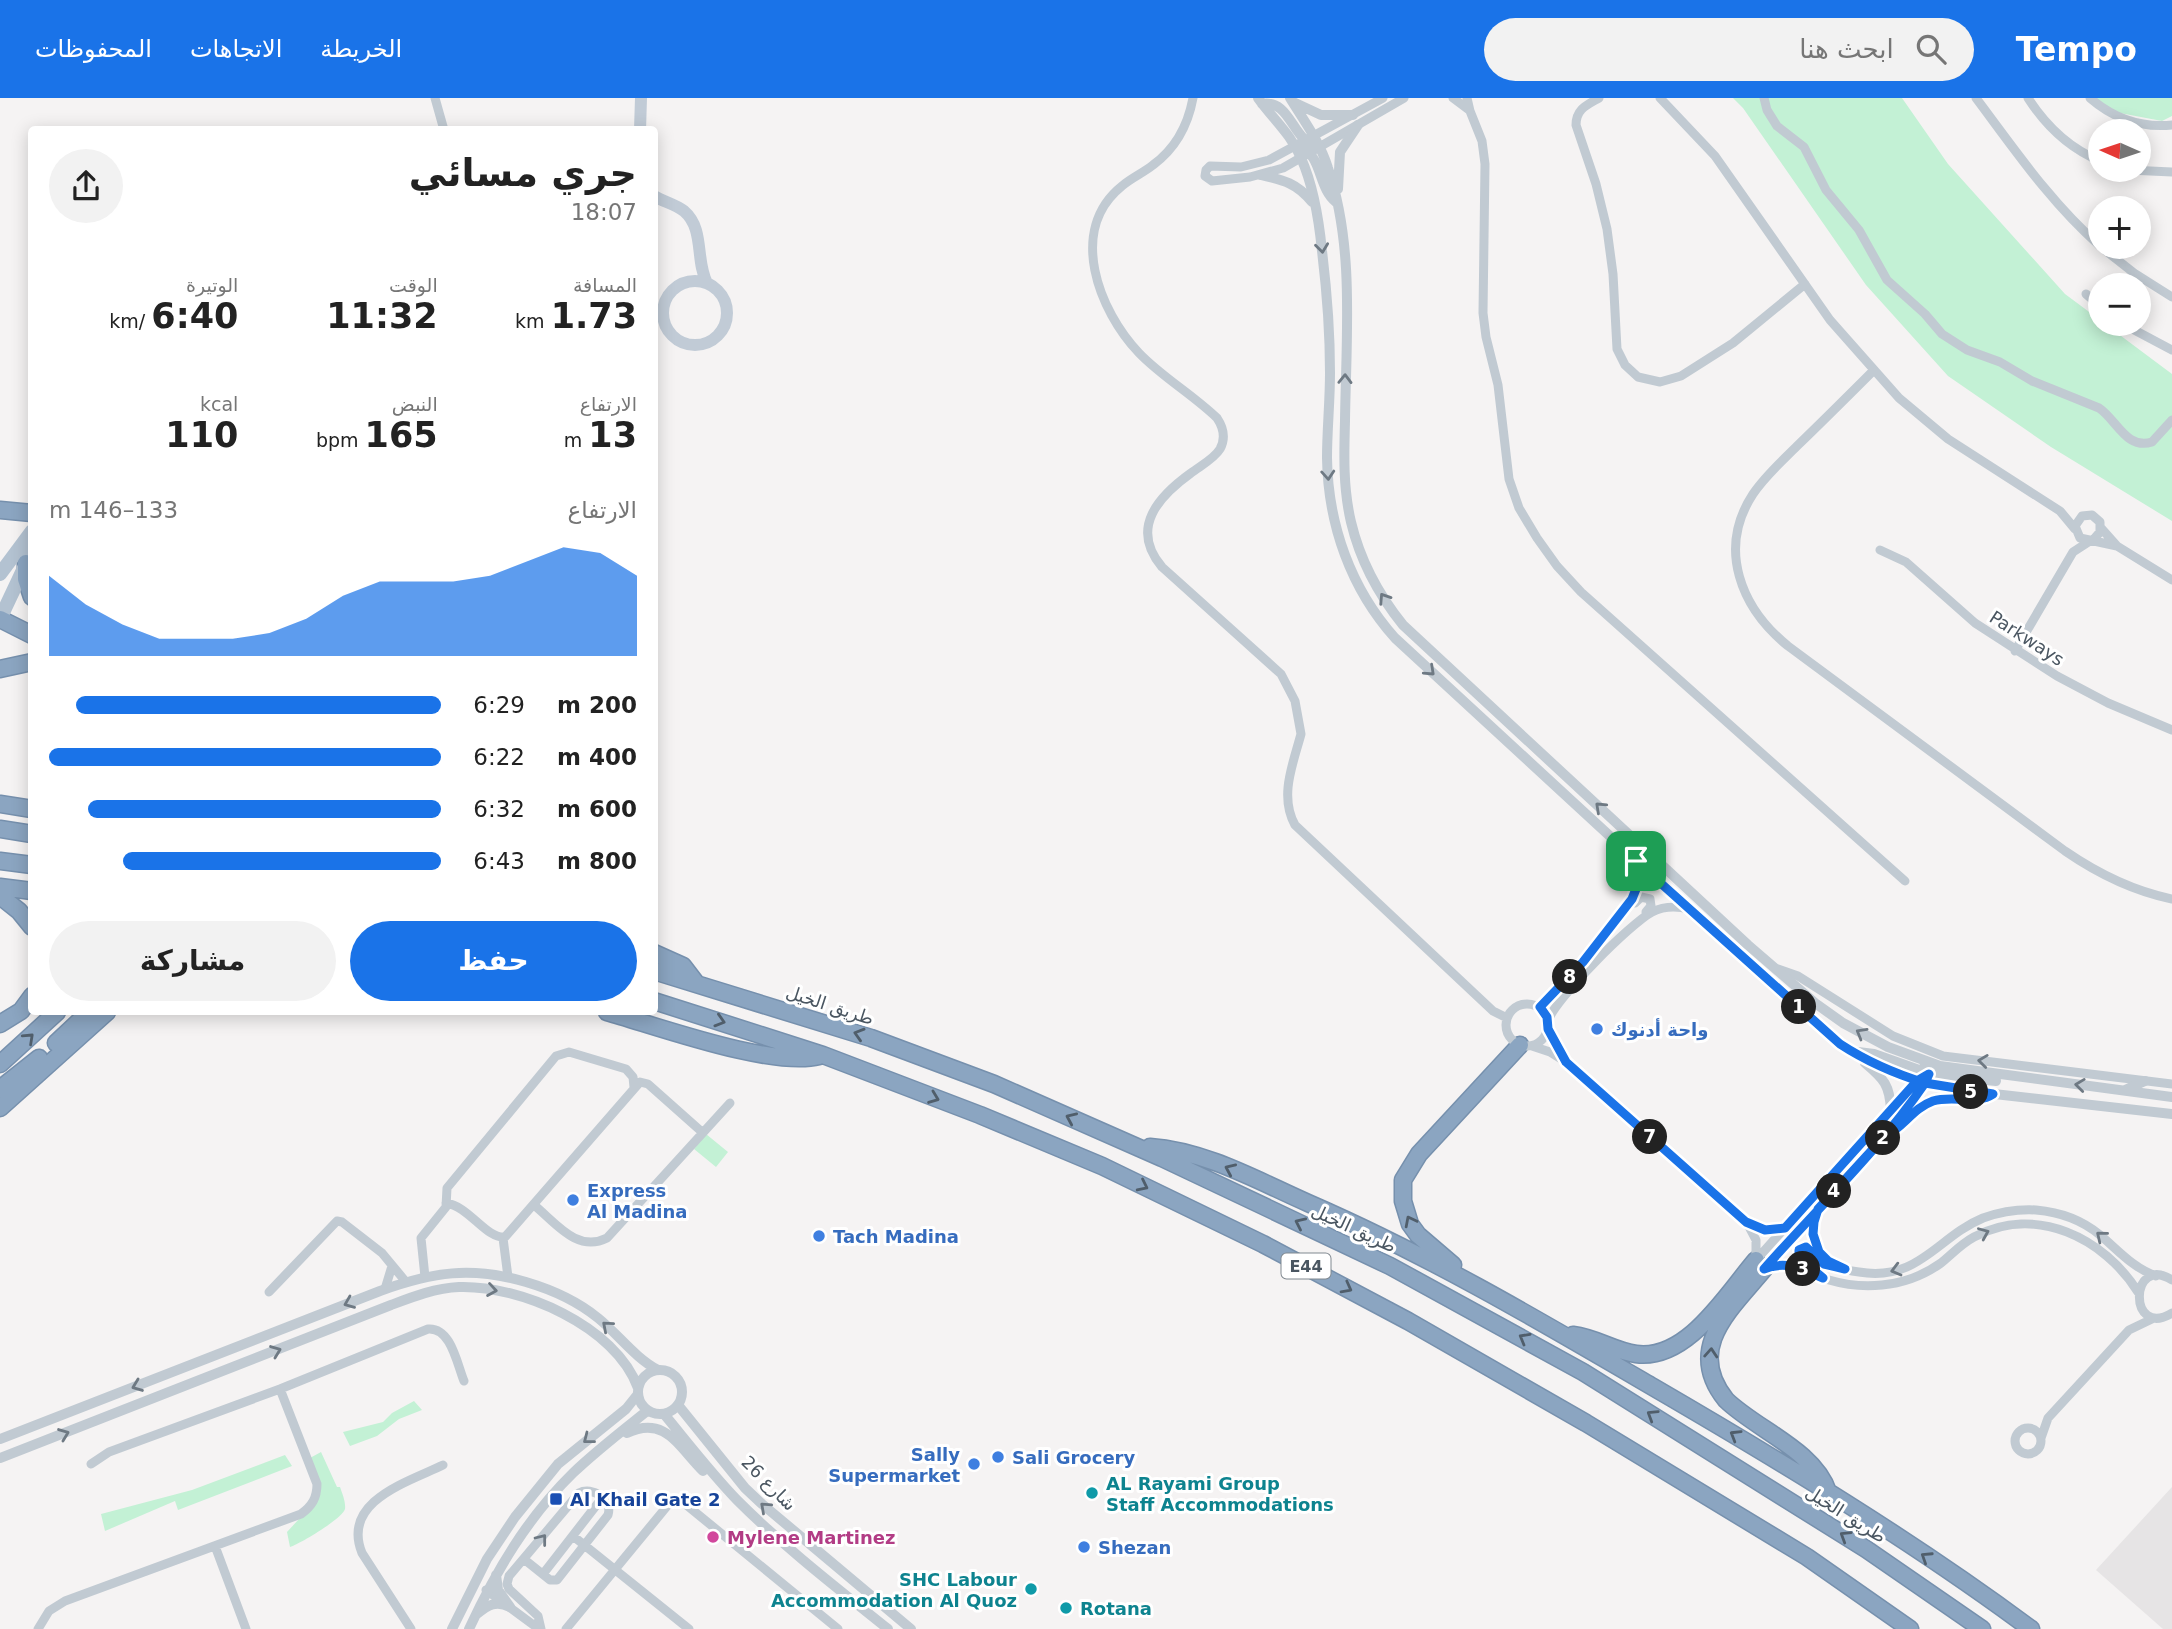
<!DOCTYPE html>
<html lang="ar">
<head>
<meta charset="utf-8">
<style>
  :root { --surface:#fff; --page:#f2f2f2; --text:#222; --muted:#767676; --accent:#1a73e8 }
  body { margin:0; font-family:"DejaVu Sans",Cairo,sans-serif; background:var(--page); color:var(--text); direction:rtl; height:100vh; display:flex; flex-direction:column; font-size:26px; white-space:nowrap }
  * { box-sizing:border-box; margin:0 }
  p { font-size:23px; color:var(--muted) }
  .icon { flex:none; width:38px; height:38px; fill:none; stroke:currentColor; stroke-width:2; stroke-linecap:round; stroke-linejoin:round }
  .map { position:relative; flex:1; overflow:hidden; direction:ltr }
  .details { position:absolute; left:28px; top:28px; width:630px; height:889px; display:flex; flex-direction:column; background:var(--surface); border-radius:7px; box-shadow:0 4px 18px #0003; direction:rtl }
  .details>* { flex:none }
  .needle { width:46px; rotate:273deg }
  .buttons { position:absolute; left:2088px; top:21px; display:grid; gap:14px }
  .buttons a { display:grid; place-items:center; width:63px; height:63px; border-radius:50%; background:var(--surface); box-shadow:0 4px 18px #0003; font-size:35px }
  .pin { position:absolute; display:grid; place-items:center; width:60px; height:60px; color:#fff; margin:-30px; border-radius:14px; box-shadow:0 4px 10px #0006 }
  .km { position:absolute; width:35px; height:35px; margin:-18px; border-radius:50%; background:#222; color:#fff; font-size:19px; line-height:35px; text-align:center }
  .round { display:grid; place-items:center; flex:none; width:74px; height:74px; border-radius:37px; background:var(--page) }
  .head { display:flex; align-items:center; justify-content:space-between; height:119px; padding:0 21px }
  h1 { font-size:38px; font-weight:800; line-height:52px }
  .metrics { display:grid; grid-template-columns:repeat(3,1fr); gap:10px; height:119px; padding:7px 21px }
  .metrics div { display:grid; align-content:center }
  .metrics b { font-size:35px; font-weight:800 }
  .metrics small { font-size:19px; font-weight:400 }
  .metrics p { font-size:19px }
  .chart { height:196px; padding:14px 21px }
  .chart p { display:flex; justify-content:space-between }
  .chart svg { width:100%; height:126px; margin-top:7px; fill:var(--accent); opacity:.7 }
  .button { display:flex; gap:14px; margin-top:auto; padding:14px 21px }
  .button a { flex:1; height:80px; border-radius:42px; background:var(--accent); color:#fff; font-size:28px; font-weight:800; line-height:80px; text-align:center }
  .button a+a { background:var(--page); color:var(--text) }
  ul { padding:0 21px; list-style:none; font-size:23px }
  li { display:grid; grid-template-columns:112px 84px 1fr; align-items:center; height:52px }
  li i { height:18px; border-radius:9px; background:var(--accent) }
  header { display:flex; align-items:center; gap:42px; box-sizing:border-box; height:98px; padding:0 35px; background:var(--accent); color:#fff }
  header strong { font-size:33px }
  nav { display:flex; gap:38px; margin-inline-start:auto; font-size:24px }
  .search { width:490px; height:63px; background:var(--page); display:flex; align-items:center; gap:18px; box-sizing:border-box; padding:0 24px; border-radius:38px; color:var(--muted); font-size:26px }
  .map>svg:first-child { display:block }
  .education { fill:#e6e4e5 }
  .green { fill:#c3f1d5 }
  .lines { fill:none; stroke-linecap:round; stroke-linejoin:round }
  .motorway-casing { stroke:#7690ad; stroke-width:19 }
  .minor { stroke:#c1cad2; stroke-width:9 }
  .tertiary { stroke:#c1cad2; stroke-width:10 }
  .secondary { stroke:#c1cbd6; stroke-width:12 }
  .primary { stroke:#b3c2d1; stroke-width:14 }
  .motorway { stroke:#8ba5c1; stroke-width:16 }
  .oneway { stroke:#6e7983 }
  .oneway2 { stroke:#505e6b }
  .route-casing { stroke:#fff; stroke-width:14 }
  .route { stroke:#1a73e8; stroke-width:9 }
  .shop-dot { fill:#3f7fe0; stroke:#fff; stroke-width:2.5 }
  .culture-dot { fill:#0f9aa8; stroke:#fff; stroke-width:2.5 }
  .transit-dot { fill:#1a4fb4; stroke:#fff; stroke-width:2.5 }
  .hotel-dot { fill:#d1479c; stroke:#fff; stroke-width:2.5 }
  .labels { text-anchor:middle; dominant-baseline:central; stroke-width:6; stroke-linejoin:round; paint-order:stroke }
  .shield { fill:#fff; stroke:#808990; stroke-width:2 }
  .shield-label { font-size:16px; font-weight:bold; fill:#4a5661 }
  .street-label { font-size:18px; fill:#4a5661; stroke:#fff }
  .shop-label { font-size:18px; font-weight:bold; fill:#366cbe; stroke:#fff; text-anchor:start }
  .culture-label { font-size:18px; font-weight:bold; fill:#0d838f; stroke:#fff; text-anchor:start }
  .transit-label { font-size:18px; font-weight:bold; fill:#164399; stroke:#fff; text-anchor:start }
  .hotel-label { font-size:18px; font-weight:bold; fill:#b23c85; stroke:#fff; text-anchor:start }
</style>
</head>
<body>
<header>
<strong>Tempo</strong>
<div class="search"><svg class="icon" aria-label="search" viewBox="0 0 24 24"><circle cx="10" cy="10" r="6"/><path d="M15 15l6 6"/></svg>ابحث هنا</div>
<nav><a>الخريطة</a><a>الاتجاهات</a><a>المحفوظات</a></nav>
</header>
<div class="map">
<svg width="2172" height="1531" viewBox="0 0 2172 1531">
  <rect width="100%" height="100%" fill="#f5f3f3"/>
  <path class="education" d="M2172,1389V1531H2163L2096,1472Z"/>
  <path class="green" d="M1733,0H1902L1948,66L2065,196L2100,222V226H2105L2172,276V423L2051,349L1948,278L1866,187L1743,10Z
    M2096,0H2172V18L2162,23L2104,12Z
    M706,1036L728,1054L716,1069L694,1051Z
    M414,1303L422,1312L399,1321L377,1338L350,1348L343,1334L383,1324L392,1315Z
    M321,1354L337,1389H340C342,1395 346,1404 345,1411C343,1420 300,1446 290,1449L287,1434L311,1408L317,1398L310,1360Z
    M285,1357L292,1368L178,1412L175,1403L105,1433L101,1416L192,1392Z"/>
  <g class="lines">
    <defs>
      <path id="motorway" d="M0,412L32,415
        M26,465V481L32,499
        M0,521L32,537
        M0,571L32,564
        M0,706L32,711
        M0,731L32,736
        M0,763L32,767
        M0,789L32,793
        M0,798L19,813L32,829
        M654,855L683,868L696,885
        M654,873L871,940L994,986L1162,1060L1390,1168L1583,1274L1866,1451L1982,1531
        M654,903L823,957L980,1017L1102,1068L1263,1146L1408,1223L1586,1325L1807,1459L1910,1531
        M607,914C657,928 772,970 819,958
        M0,926L21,913L32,898
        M56,945L89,914
        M0,966L57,914
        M0,991L39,960
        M0,1010L107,914
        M1150,1049C1206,1053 1258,1083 1308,1105C1428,1157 1540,1223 1653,1289C1782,1364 1911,1442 2031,1531
        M1453,1167L1418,1137L1410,1126L1403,1103V1082L1419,1056L1520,947
        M1764,1171C1731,1211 1684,1250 1726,1302C1757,1332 1814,1352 1828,1394
        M1573,1237C1597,1240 1614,1253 1636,1256C1687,1263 1726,1197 1756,1162"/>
    </defs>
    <use href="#motorway" class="motorway-casing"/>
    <path class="minor" d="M435,0L444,32
      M1193,0C1188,27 1175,51 1153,67C1143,75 1131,80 1122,88C1067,132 1099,213 1139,255C1162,279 1192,296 1217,320C1223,329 1226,340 1220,351C1214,361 1200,368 1191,375C1159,398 1129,430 1162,469L1281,576L1295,603L1301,636C1293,666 1279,698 1295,727L1493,913L1507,920
      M1383,0L1269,62L1241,69L1210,68L1206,72L1205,78L1212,83L1250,79L1283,70L1404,0
      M1453,0L1469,12
      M1467,0L1470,13L1482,43L1485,66L1483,215L1486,239L1498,287L1509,381L1519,410L1537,440L1557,468L1581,494L1905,783
      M1599,0C1587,7 1576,11 1576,27L1596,86L1607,131L1613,176L1617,251L1625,267L1638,279L1660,284L1681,278L1733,245L1805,186
      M1660,0L1715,58L1830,222L1899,300L1948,341L2060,413L2075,431
      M1764,0L1767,12L1777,28L1804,49L1826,92L1859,132L1887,182L1925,216L1942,236L1967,252L2000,264L2032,283L2099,310C2117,322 2126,352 2152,344L2172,322
      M1976,0C2015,52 2051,105 2100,148
      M2028,0C2046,28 2069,50 2100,63
      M2090,0C2113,20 2141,30 2172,27
      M2129,72L2172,74
      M2101,149L2134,175L2172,199
      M2086,196L2100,208
      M2123,226L2172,252
      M1874,272C1848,298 1823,323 1797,348C1782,363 1765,378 1753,396C1717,451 1741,510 1788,548L2065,753C2097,775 2133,793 2172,801
      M2101,430L2117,448L2172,482
      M2094,441L2100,434V424L2092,417L2082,418L2075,428L2080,440L2117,448
      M1880,452L1906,464L1975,525L2057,578L2108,605L2172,632
      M2015,553L2073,454L2090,443
      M1635,805L1641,799L1650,801L1651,808L1646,814
      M1778,871L1798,878L1893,938L1943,958L2172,986
      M1506 927a21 21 0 1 1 42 0a21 21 0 1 1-42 0Z
      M1540,909L1583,864L1632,801L1638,786L1636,763
      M1548,923C1554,902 1631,825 1652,814C1664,808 1676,808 1689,811
      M1548,931L1563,960
      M1532,948L1550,954L1566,964L1746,1124L1765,1132L1785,1130
      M446,1105C469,1108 486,1141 505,1139L640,984L648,986L702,1034
      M534,1107C556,1125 577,1155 607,1140L730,1005
      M1817,1111C1811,1131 1811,1150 1829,1164C1837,1170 1849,1173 1859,1174C1919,1184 1937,1139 1983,1120C2000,1114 2018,1111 2036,1112C2059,1114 2082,1122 2100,1137C2118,1152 2133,1170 2156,1178
      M1747,1125L1756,1142V1161
      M503,1140L508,1179
      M1756,1162L1917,983
      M1765,1170L1896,1025L1928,979
      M1810,1170L1799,1160V1152L1803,1149L1809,1150L1816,1159
      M1764,1171C1789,1160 1806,1175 1829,1182C1846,1187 1864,1189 1882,1187C1903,1185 1923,1178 1941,1165C1952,1156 1961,1146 1974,1139C2036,1106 2104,1140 2138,1194
      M425,1179L421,1140L446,1109L447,1090L556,958L569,954L626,971L633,979L634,989
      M2172,1182C2129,1155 2128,1242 2172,1215
      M385,1191L392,1168
      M269,1194L337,1123L342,1124L382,1155L406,1184
      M2015 1343a13 13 0 1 1 26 0a13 13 0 1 1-26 0Z
      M2041,1340L2048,1320L2129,1232L2154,1220
      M91,1366L109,1354L280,1291L428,1231C451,1229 457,1266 464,1283
      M573,1438L689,1531
      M215,1448L246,1531
      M525,1462L550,1482H557L608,1417C613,1401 592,1388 579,1395L509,1478L507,1486L509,1491L538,1518L541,1531
      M543,1476L602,1400
      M486,1492L539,1531
      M38,1531L49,1513L65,1503L301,1416C312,1408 317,1400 317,1386L280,1291
      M411,1531L362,1455C341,1403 408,1384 443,1367
      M566,1531L668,1407L677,1402L684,1405L838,1531"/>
    <path class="tertiary" d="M1258,0C1273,21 1291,36 1301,60C1314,89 1319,122 1322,153C1327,194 1330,234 1330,275C1330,304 1327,332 1327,360C1328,427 1351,491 1395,540L1689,811L1755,868L1829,937L1852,954L1903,978L1950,991L2172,1016
      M1290,0C1304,23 1320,44 1328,70C1355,149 1346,240 1345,323C1344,357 1343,390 1351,424C1360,462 1378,496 1403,527L1748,847L1815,905L1843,925L1888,949L1940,968L2172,999
      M1293,4L1321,17H1353
      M1262,6C1292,1 1292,46 1320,49
      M1298,48C1323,56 1317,89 1336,104
      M1261,77C1283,82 1297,85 1312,104
      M1338,91L1340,54L1358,27
      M1858,954L1874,956L1922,973L1927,969L1924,964
      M1865,965C1884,981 1890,987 1891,1013
      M1917,983L1929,976L1996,983
      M2125,992L2145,983
      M1884,1039C1895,1034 1901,1025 1910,1017C1929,1001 1951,1000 1974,1001
      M638 1294a22 22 0 1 1 44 0a22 22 0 1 1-44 0Z
      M678,1307L745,1390L762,1406L911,1531
      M664,1316C688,1345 711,1375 737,1402C784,1449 837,1490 888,1531
      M627,1335C665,1317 678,1348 703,1373
      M0,1341L380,1193C433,1174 471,1168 526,1184C553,1192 576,1202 598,1220C618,1236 635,1260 658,1272
      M0,1360L391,1207C412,1199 435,1190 459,1189C520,1187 616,1228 638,1290
      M496,1477L498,1492L510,1509
      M477,1516C488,1507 496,1502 510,1509
      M452,1531L487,1461L515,1419L558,1366L626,1311L638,1296
      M469,1531C496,1473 527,1420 573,1375C596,1353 622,1333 647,1313"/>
    <path class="secondary" d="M640,32L641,0
      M654,98C664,104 675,106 684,113C705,131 695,162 707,185
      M663 215a32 32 0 1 1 64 0a32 32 0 1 1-64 0Z"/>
    <path class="primary" d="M0,476L32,433
      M0,521L32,453"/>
    <use href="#motorway" class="motorway"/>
  </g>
  <defs><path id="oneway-chevron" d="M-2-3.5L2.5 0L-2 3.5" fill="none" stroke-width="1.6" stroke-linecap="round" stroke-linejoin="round" transform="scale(1.75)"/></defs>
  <g class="oneway">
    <use href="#oneway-chevron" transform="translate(1322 150) rotate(83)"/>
    <use href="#oneway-chevron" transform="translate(1345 281) rotate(-89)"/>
    <use href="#oneway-chevron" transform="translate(1328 377) rotate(86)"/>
    <use href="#oneway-chevron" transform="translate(1384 500) rotate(-123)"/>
    <use href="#oneway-chevron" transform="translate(1430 573) rotate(43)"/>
    <use href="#oneway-chevron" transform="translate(1600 709) rotate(-137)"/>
    <use href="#oneway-chevron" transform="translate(1861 935) rotate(-150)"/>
    <use href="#oneway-chevron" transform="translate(1983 963) rotate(-173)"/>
    <use href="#oneway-chevron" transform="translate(2080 987) rotate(-173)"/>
    <use href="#oneway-chevron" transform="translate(1984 1135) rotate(-23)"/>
    <use href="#oneway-chevron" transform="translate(2101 1138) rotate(-141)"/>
    <use href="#oneway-chevron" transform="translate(1896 1172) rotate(165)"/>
    <use href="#oneway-chevron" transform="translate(492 1192) rotate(9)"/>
    <use href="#oneway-chevron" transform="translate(349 1205) rotate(158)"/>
    <use href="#oneway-chevron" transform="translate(607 1228) rotate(-139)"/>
    <use href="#oneway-chevron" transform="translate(276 1253) rotate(-21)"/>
    <use href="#oneway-chevron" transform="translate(137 1288) rotate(159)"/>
    <use href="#oneway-chevron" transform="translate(64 1336) rotate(-21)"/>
    <use href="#oneway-chevron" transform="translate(588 1341) rotate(142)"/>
    <use href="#oneway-chevron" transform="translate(765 1409) rotate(-138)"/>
    <use href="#oneway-chevron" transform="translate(542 1441) rotate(-52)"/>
  </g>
  <g class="oneway2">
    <use href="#oneway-chevron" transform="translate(720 923) rotate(17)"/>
    <use href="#oneway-chevron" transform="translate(859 936) rotate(-163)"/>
    <use href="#oneway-chevron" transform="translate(29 940) rotate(-43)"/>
    <use href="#oneway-chevron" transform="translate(934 1000) rotate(21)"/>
    <use href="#oneway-chevron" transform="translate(1071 1020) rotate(-156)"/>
    <use href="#oneway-chevron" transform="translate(1230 1071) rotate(-156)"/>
    <use href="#oneway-chevron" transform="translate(1143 1088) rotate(26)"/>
    <use href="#oneway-chevron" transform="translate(1410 1123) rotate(-117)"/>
    <use href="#oneway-chevron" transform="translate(1300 1125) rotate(-155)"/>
    <use href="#oneway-chevron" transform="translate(1347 1190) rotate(28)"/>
    <use href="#oneway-chevron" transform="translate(1524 1240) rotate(-150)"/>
    <use href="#oneway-chevron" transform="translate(1711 1255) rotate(-86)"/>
    <use href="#oneway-chevron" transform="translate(1652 1317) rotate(-148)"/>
    <use href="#oneway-chevron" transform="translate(1735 1337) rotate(-149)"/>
    <use href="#oneway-chevron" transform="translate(1845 1438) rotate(-148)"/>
    <use href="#oneway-chevron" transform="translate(1926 1459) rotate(-147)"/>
  </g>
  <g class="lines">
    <defs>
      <path id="route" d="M1636,763L1840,946C1866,963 1896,976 1925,985C1880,1051 1817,1111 1764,1171C1787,1162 1802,1171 1823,1180L1799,1160V1152L1806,1149L1824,1166L1845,1171L1828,1163L1819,1154L1813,1136L1814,1124L1818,1111L1884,1039C1903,1030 1913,1010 1933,1003C1952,997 1977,1007 1993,996L1925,985L1929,976L1917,983L1785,1130L1765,1132L1746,1124L1566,964L1548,931L1547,919L1540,909L1583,864L1632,801L1638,786L1636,763"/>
    </defs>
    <use href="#route" class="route-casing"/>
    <use href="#route" class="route"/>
  </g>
  <g class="shop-dot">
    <circle cx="1597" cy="931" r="7"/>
    <circle cx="573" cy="1102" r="7"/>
    <circle cx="819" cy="1138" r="7"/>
    <circle cx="998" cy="1359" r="7"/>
    <circle cx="974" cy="1366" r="7"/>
    <circle cx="1084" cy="1449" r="7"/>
  </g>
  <g class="culture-dot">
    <circle cx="1092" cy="1395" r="7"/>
    <circle cx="1031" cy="1491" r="7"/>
    <circle cx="1066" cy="1510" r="7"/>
  </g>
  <rect class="transit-dot" x="549" y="1394" width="14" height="14" rx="3.5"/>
  <circle class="hotel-dot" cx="713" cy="1439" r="7"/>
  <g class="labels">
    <rect class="shield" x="1281.5" y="1155.5" width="49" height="25" rx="5"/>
    <g class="shield-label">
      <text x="1306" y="1168">E44</text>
    </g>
    <g class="street-label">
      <text transform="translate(2027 540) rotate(33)">Parkways</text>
      <text transform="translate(830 907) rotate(18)">طريق الخيل</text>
      <text transform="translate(1354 1130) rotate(25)">طريق الخيل</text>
      <text transform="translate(769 1385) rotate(45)">شارع 26</text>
      <text transform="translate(1846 1416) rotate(32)">طريق الخيل</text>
    </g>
    <g class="shop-label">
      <text x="1611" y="931">واحة أدنوك</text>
      <text x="587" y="1092">Express<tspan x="587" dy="21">Al Madina</tspan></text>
      <text x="833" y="1138">Tach Madina</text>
      <text x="960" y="1356" text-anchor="end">Sally<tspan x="960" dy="21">Supermarket</tspan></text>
      <text x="1012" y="1359">Sali Grocery</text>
      <text x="1098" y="1449">Shezan</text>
    </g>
    <g class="culture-label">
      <text x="1106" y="1385">AL Rayami Group<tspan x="1106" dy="21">Staff Accommodations</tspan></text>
      <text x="1017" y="1481" text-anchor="end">SHC Labour<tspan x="1017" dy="21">Accommodation Al Quoz</tspan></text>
      <text x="1080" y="1510">Rotana</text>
    </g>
    <g class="transit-label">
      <text x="570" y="1401">Al Khail Gate 2</text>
    </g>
    <g class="hotel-label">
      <text x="727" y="1439">Mylene Martinez</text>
    </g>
  </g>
</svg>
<div class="buttons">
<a><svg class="needle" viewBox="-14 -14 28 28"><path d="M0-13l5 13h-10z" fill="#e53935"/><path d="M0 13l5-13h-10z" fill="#767676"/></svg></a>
<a>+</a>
<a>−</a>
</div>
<div class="pin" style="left:1636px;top:763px;background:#1e9e55"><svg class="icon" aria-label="arrive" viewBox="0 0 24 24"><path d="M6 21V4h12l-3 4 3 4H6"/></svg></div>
<b class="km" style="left:1799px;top:909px">1</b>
<b class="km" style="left:1883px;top:1040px">2</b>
<b class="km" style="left:1803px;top:1171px">3</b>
<b class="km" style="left:1834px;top:1093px">4</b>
<b class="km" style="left:1971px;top:994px">5</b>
<b class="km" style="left:1650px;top:1039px">7</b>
<b class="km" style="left:1570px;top:879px">8</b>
<section class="details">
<div class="head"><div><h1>جري مسائي</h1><p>18:07</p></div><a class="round"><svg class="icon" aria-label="share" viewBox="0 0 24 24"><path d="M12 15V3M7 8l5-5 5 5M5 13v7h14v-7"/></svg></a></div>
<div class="metrics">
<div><p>المسافة</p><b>1.73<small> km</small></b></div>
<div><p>الوقت</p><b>11:32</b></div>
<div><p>الوتيرة</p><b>6:40<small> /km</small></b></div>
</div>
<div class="metrics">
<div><p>الارتفاع</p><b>13<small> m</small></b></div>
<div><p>النبض</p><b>165<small> bpm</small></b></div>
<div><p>kcal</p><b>110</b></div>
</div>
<div class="chart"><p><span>الارتفاع</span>133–146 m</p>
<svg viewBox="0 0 160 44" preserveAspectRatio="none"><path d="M0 44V16L10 26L20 33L30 38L40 38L50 38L60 36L70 31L80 23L90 18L100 18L110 18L120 16L130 11L140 6L150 8L160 16V44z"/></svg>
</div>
<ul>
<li><b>200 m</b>6:29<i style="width:93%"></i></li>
<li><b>400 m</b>6:22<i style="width:100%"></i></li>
<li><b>600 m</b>6:32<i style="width:90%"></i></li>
<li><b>800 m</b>6:43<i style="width:81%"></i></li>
</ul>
<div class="button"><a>حفظ</a><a>مشاركة</a></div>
</section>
</div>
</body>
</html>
